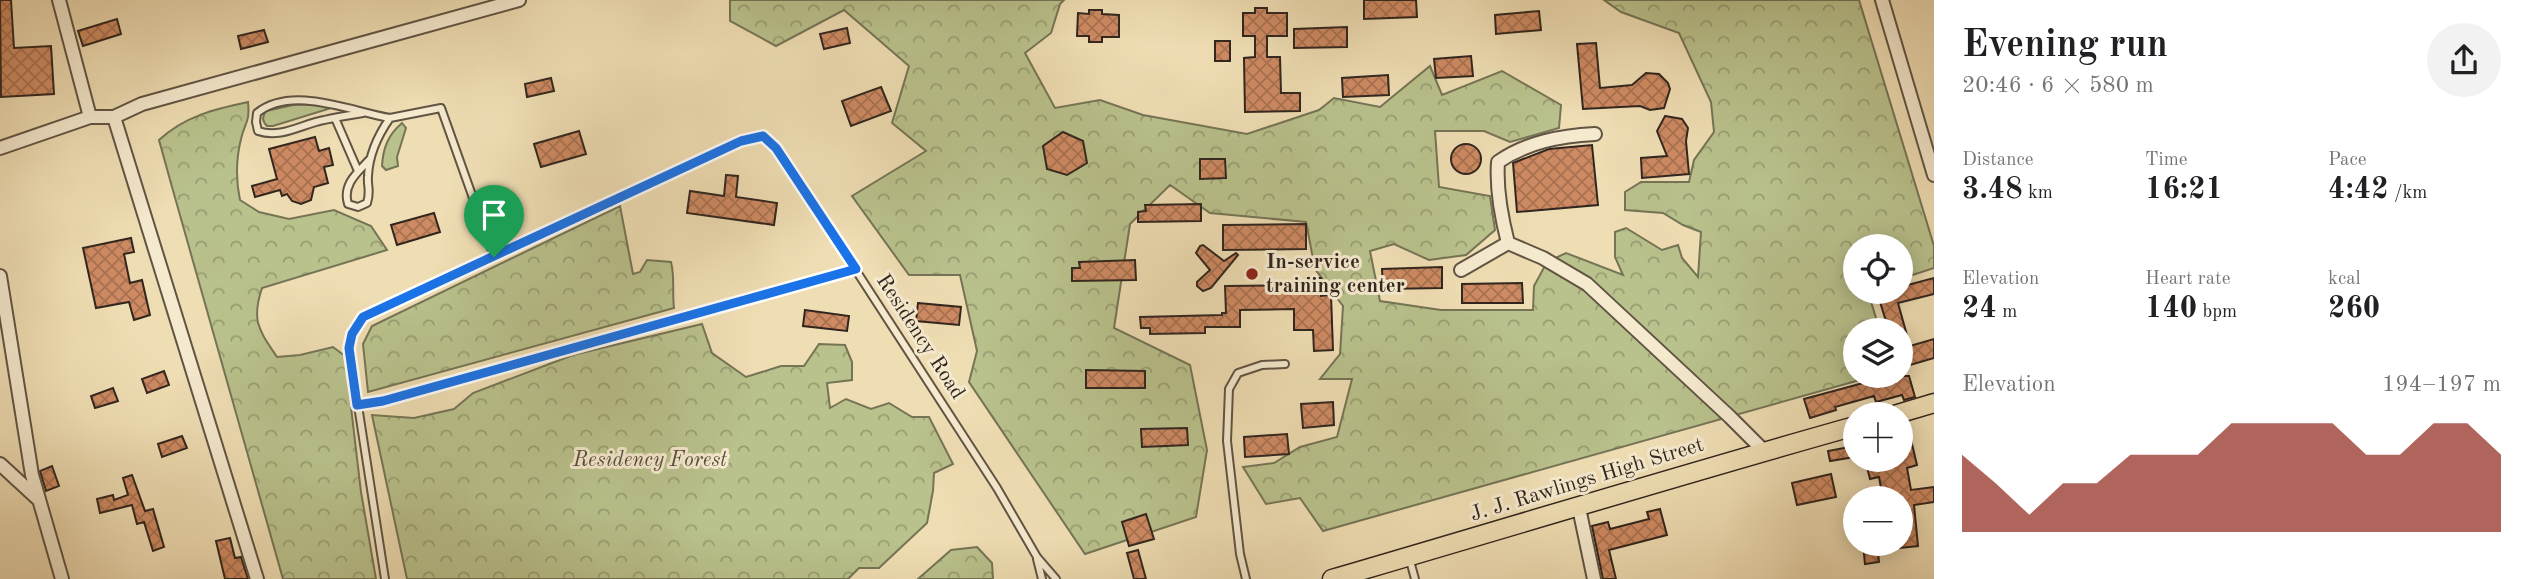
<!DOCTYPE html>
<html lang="en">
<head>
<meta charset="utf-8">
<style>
  :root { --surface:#fff; --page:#f2f2f2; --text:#202124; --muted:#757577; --accent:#8f2418 }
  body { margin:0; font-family:"Old Standard TT",serif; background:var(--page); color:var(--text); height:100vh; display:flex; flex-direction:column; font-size:26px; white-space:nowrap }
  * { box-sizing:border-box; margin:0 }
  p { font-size:23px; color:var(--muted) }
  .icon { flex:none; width:38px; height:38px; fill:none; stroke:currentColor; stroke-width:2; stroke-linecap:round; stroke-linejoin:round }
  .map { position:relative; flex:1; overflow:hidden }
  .side { display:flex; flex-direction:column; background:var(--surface); width:595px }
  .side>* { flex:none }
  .fabs { position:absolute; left:1843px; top:234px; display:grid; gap:14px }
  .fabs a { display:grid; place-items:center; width:70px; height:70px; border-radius:50%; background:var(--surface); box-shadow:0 4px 18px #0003; font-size:35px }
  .pin { position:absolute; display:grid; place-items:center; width:60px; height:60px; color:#fff; margin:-72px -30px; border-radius:50% 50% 50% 0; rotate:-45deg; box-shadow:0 0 7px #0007 }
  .pin .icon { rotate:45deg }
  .round { display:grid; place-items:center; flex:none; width:74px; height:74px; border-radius:37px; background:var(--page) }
  .head { display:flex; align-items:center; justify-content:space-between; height:119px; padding:0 28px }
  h1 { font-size:38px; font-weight:800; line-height:52px }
  .metrics { display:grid; grid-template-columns:repeat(3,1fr); gap:10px; height:119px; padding:7px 28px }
  .metrics div { display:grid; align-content:center }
  .metrics b { font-size:30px; font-weight:800 }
  .metrics small { font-size:19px; font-weight:400 }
  .metrics p { font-size:19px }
  .chart { height:196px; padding:14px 28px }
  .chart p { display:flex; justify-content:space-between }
  .chart svg { width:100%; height:126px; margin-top:7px; fill:var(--accent); opacity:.7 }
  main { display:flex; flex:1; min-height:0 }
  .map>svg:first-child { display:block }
  .grass { fill:#b9c18c; stroke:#757455; stroke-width:2 }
  .forest { fill:url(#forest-crowns); stroke:#757455; stroke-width:2 }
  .building { fill:url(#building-cross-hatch); stroke:#31261e; stroke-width:2 }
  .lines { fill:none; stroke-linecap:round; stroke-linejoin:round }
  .lane-casing { stroke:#605443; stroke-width:10 }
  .street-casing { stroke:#605443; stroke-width:16 }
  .primary-casing { stroke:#31261e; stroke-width:21 }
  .lane { stroke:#f5e9ce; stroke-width:6 }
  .street { stroke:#f5e9ce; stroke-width:12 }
  .primary { stroke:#efddb3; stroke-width:18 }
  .route-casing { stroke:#fff; stroke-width:14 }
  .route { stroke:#1a73e8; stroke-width:9 }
  .poi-dot { fill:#8f2418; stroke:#f5e9ce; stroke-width:2.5 }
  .labels { text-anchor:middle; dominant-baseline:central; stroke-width:6; stroke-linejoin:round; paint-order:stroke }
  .poi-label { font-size:21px; font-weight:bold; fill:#31261e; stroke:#f5e9ce; text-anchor:start }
  .street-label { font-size:21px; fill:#31261e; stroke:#f5e9ce }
  .park-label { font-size:21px; font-style:italic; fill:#534d3a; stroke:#f5e9ce }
</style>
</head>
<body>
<main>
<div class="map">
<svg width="1934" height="579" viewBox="0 0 1934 579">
  <defs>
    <pattern id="forest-crowns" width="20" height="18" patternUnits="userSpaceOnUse" patternTransform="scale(1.75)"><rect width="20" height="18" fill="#b9c18c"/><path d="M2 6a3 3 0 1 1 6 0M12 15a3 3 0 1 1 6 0" fill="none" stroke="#979d72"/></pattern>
    <pattern id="building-cross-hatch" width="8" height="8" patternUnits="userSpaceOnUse" patternTransform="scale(1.75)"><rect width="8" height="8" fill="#ce8a62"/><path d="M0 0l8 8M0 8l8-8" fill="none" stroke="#a87150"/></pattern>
  </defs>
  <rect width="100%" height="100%" fill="#efddb3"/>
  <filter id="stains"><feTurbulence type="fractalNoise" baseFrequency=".00286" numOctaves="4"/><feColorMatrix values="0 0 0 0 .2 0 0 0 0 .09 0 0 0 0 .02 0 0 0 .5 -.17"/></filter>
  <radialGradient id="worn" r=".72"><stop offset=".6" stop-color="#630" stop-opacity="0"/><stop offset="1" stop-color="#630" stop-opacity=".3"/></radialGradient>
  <path class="grass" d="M319,104L328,109L273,126H267C262,121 262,117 266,111L293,105Z
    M402,123L406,128L397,157L398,166L386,170L382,166C383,148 388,135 402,123Z"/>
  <path class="forest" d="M730,0H1064L1060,4L1051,33L1025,53L1055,108L1100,100L1143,115L1247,134L1319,110L1334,98L1380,107L1430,66L1442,95L1502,71L1561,105L1559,128L1510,142L1484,131H1435L1439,187L1490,196L1495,230L1466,255L1429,260L1394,244L1370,251L1380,301L1441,310H1533L1534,286L1547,262L1566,253L1623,275L1615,257V232L1626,228L1662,250L1678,245L1682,258L1698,277L1701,232L1683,225L1663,213L1625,210V192L1641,182H1689L1694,160L1714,132L1711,102L1679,33L1621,12L1604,0H1859L1934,246V268L1901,279L1900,247H1855V292H1868L1880,331H1855V376H1874L1323,531L1300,498L1266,504L1243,467L1274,463L1300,447L1337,437L1352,379H1320L1340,354L1343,306L1315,269L1306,222L1210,213L1170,185L1130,224L1114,328L1190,365L1207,450L1196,517L1085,554L969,382L977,351L960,275H909L852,196L926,151L892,123L909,66L844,10L776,46L730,21Z
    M248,102C250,124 245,121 241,139C236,159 236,181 240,200L259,212L289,219L334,210L371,226L387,250L262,288C251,321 259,330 277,357L300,355L333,347L345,356L361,492L376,579H283L172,187L159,140C185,116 215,109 248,102Z
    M620,206L633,274L640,272L647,260L671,262C675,277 672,292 674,308L368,392L363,344L372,326Z
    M702,324L712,353L746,377L781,366H804L819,344L845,345L852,362V380L827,383L830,408L846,399L871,409L889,403L912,417H929L953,464L934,473L933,491L927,523L879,568H859L848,579H407L372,415L414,418L454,409L473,393L573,355Z
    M977,547L992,563L993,579H918L951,550Z"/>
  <path class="building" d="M0,0H11L14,48L51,46L54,94L1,97Z
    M1364,0H1416L1417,17L1364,19Z
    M1255,8H1267V13H1287V36H1267V57H1280L1281,93H1300V111L1245,112L1244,58L1255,57V36H1243V13H1255Z
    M1089,10H1102V14L1119,15V37H1102V42H1089V36H1077L1078,13L1089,14Z
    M1539,11L1541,30L1496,34L1495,15Z
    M117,19L121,34L83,46L78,31Z
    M1347,27V47L1294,48V29Z
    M847,28L850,43L824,49L820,34Z
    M264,30L268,42L241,49L238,36Z
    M1215,41H1230V61H1215Z
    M1596,43L1600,88L1632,85L1646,73L1659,74L1668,83L1670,89L1664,108L1650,110L1640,106L1583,109L1577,44Z
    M1471,56L1473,76L1436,78L1434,59Z
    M1388,75L1389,95L1343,97L1342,78Z
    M551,78L554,91L527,97L525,84Z
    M881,87L891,111L851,126L842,101Z
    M1665,116L1682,119L1688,128L1686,141L1689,174L1642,178L1641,158L1667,156L1657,131Z
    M579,131L586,154L541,167L534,144Z
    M1063,132L1083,141L1087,163L1067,175L1047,169L1043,146Z
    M315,137L319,151L329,148L333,165L324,167L328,183L314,187L311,200L301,204L292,201L287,194L282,196L280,190L255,197L252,186L277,179L269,149Z
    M1451 159a15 15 0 1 1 30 0a15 15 0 1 1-30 0Z
    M1592,145L1598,205L1517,212L1513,163L1549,149Z
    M1200,159H1225L1226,178L1200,179Z
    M726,175L738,176L736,197L777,203L774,225L687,213L690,191L724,196Z
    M1201,204V221L1138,222V212L1146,211L1145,205Z
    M434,213L440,232L397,245L391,225Z
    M1306,224V249L1223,250V225Z
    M131,238L134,252L124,254L130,283L142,280L150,315L134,320L129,302L96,308L83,248Z
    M1203,245L1224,261L1236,253L1238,255L1211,288L1203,291L1197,286V282L1210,270L1196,253L1200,246Z
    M1135,260L1136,280L1072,281V268H1080L1079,262Z
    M1442,267V288L1383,289L1382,269Z
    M1308,278H1321V296L1331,295L1333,350L1314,351L1313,330H1294V309L1240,310V327H1205V333L1150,334V328H1141L1140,317L1222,315V313H1226L1225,286L1308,285Z
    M1934,278V294L1898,303L1910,346L1934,339V358L1900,368V331H1889L1877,292H1900V287Z
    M1522,283L1523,303H1462V284Z
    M918,303L961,307L959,325L916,321Z
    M805,310L849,316L847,331L803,326Z
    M1086,370L1145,371V388H1086Z
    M164,371L169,385L147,393L142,379Z
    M1889,376H1909L1915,397L1904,400L1902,395L1876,402L1874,396L1835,407L1836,410L1810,418L1804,399Z
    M113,388L118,401L95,408L91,396Z
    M1333,402L1334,425L1303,428L1301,404Z
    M1907,423L1917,465L1907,468L1911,490L1934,487V502L1914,505L1918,546L1900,548V499H1883L1879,477L1870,479L1867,467L1904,459L1900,445V425Z
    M1187,428L1188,445L1142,447L1141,429Z
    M1287,434L1289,454L1245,457L1244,437Z
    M182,436L187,448L162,457L158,444Z
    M1855,446V457L1830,461L1828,451Z
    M52,466L59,486L46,491L40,471Z
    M1831,474L1836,497L1797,505L1792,483Z
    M132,475L145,511L153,509L164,547L153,551L144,522L137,524L132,505L100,513L97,499L113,495L114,500L128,495L123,478Z
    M1660,509L1667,535L1609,550L1616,579H1603L1592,526L1608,522L1610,529L1649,519L1647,512Z
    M1146,514L1154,539L1129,546L1122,522Z
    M230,538L235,558L241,557L248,579H225L216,541Z
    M1863,544H1877L1879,562L1865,564Z
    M1138,550L1146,579H1134L1127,553Z"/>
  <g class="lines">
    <defs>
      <path id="lane" d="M363,113C350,115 337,117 324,120C302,124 281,139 258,131L256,122L257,113C292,85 350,111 390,118
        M335,118L358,171
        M370,159C358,172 342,184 348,204L358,207L367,203C371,190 367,187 368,176C369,155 378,135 390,118L441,108L494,257
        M357,405L383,401L856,269
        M1409,557L1415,579
        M1037,559L1042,579
        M385,579L349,348L352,334L363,317L741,141L763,136L776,147L997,488L1037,557L1056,579
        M1246,579L1240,554L1227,441L1229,389L1238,373L1262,365L1285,364"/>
      <path id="street" d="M59,0L90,117
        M1882,0L1934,175
        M1595,134C1560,136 1527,142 1498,162C1496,190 1501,216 1508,243L1543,258L1587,284L1730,417L1764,451
        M0,148L90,117H114
        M1461,270L1508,243
        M0,276L32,475L62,579
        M0,464L38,499
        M1579,508L1594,579
        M257,579L114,117L142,104L519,0"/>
      <path id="primary" d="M1894,415L1934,403
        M1332,579C1507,528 1680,475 1855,426"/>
    </defs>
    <use href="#lane" class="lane-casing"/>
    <use href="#street" class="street-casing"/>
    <use href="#primary" class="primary-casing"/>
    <use href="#lane" class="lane"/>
    <use href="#street" class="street"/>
    <use href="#primary" class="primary"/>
  </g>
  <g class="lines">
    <defs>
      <path id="route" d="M763,136L776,148L856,269L383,401L357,405L349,348L352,334L363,317L741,141Z"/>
    </defs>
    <use href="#route" class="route-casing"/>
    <use href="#route" class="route"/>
  </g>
  <circle class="poi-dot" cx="1252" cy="274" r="7"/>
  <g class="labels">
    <g class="poi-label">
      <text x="1266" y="262">In-service<tspan x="1266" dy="24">training center</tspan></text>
    </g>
    <g class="street-label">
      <text transform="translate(920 337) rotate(57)">Residency Road</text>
      <text transform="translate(1587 480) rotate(-17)">J. J. Rawlings High Street</text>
    </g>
    <g class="park-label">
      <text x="650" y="460">Residency Forest</text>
    </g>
  </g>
  <rect width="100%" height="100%" filter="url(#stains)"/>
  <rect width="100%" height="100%" fill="url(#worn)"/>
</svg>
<div class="fabs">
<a><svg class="icon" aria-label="locate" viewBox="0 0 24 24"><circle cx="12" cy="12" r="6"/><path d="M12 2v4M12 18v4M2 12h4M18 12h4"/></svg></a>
<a><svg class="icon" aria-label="layers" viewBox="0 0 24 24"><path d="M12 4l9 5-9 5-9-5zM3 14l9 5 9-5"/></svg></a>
<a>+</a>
<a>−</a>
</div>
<div class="pin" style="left:494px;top:257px;background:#1e9e55"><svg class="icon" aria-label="arrive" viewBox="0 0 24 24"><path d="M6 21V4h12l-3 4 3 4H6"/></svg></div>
</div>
<section class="side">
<div class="head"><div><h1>Evening run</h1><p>20:46 · 6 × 580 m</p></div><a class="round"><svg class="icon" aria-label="share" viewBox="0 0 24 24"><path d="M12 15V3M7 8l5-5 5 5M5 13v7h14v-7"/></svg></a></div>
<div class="metrics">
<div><p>Distance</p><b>3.48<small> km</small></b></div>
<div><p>Time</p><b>16:21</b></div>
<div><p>Pace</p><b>4:42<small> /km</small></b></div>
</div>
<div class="metrics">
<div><p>Elevation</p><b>24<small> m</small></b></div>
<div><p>Heart rate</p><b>140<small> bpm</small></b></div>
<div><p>kcal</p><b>260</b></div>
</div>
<div class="chart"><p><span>Elevation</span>194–197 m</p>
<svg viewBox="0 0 160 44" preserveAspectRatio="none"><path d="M0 44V17L10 27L20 38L30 27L40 27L50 17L60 17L70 17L80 6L90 6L100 6L110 6L120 17L130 17L140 6L150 6L160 17V44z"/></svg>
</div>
</section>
</main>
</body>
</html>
